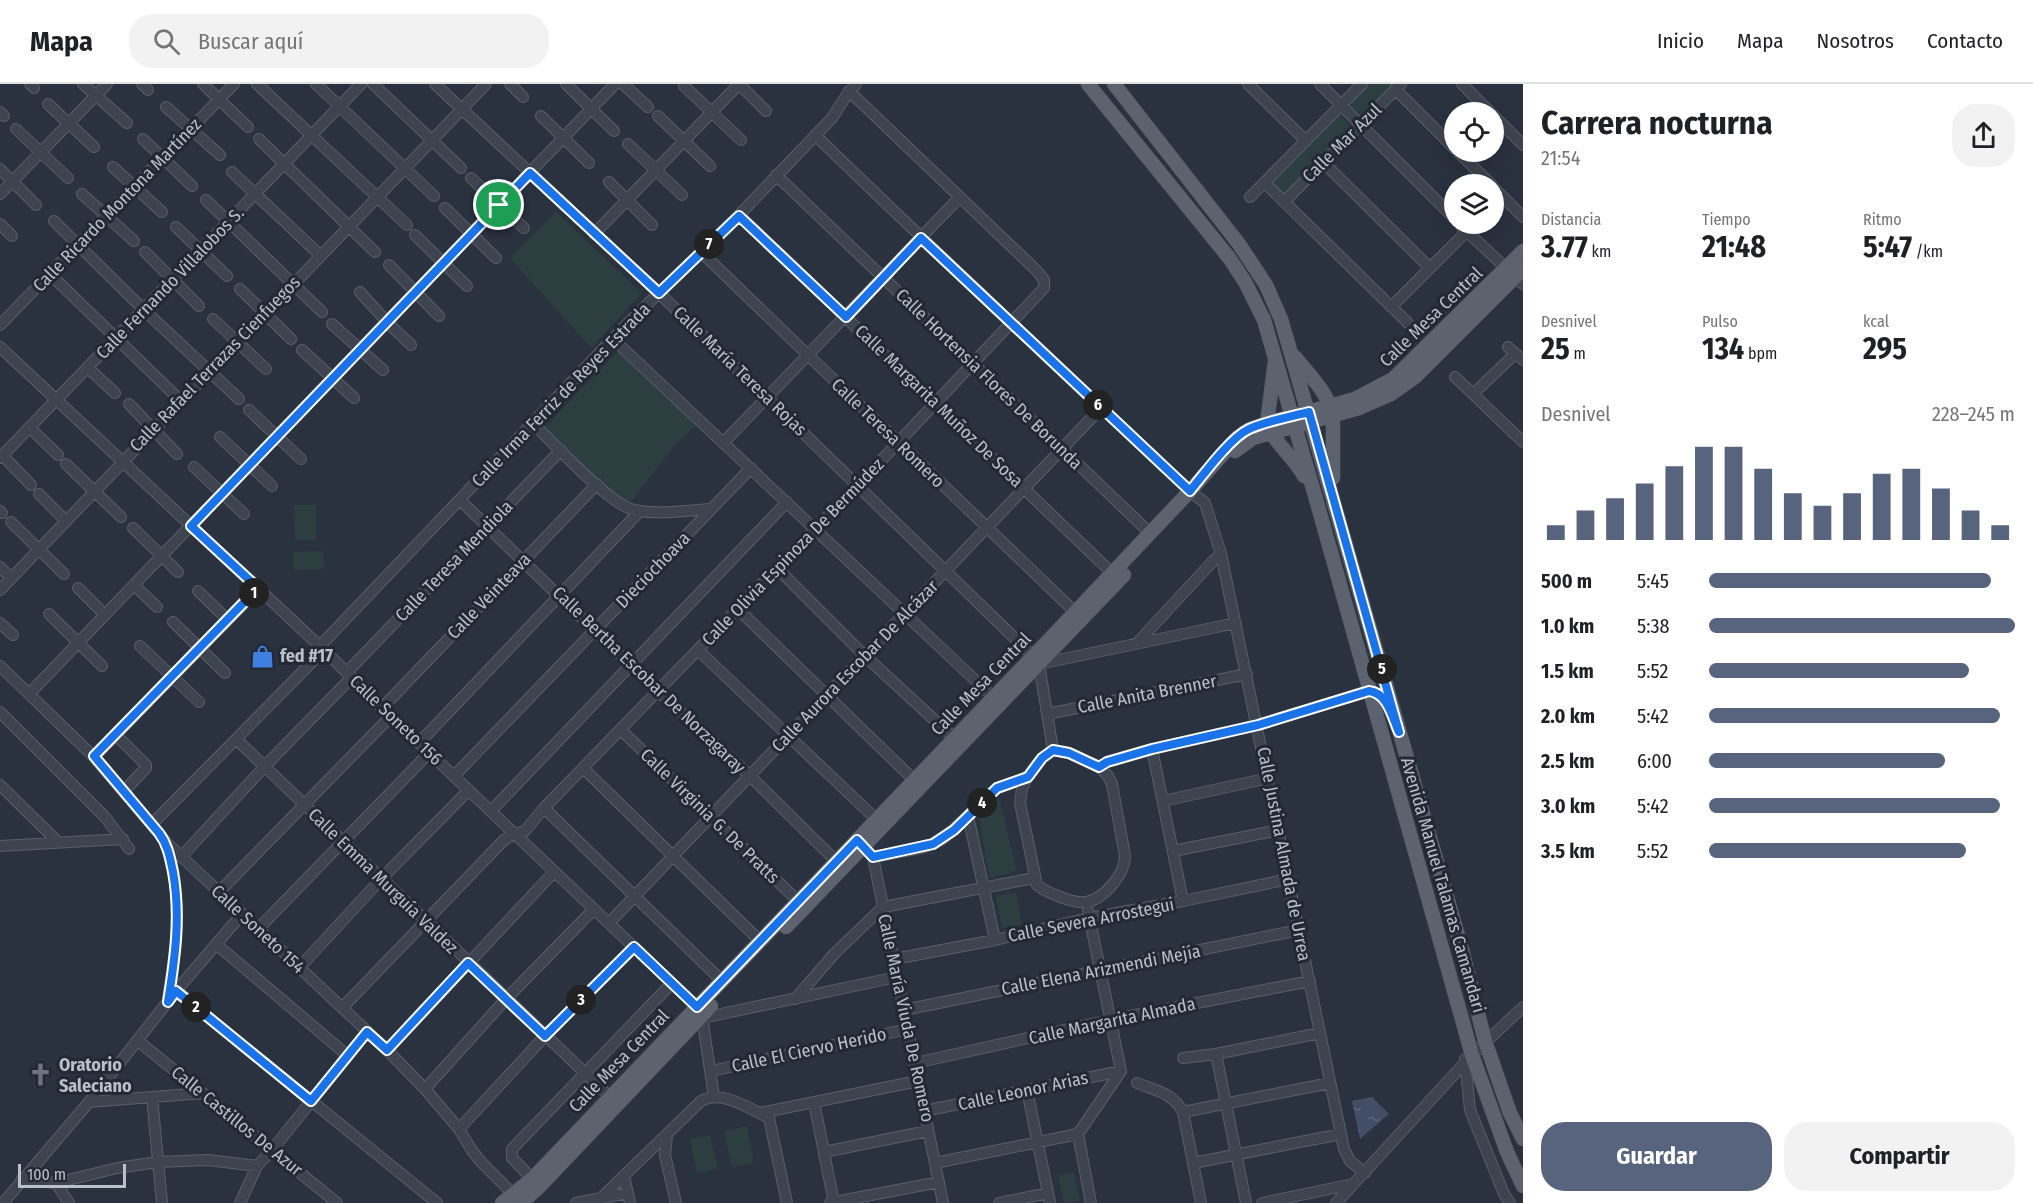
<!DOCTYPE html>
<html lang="es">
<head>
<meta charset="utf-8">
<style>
  :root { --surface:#fff; --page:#f2f2f2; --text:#202124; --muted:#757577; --line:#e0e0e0; --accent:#58647e }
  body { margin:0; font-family:"Fira Sans Condensed",sans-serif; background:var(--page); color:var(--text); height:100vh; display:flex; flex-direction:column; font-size:22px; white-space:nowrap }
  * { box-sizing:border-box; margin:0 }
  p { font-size:20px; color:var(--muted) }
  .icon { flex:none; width:33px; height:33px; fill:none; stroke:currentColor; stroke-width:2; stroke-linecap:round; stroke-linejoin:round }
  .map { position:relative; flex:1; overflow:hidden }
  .sheet { display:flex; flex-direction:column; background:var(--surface); width:510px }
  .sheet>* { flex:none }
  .tools { position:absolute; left:1444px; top:18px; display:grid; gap:12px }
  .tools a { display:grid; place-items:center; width:60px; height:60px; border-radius:50%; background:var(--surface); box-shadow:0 6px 24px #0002; font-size:30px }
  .scale { position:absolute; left:18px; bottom:15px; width:108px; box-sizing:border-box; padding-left:6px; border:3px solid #babfca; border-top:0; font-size:16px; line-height:21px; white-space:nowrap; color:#babfca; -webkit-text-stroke:4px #222935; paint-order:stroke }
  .pin { position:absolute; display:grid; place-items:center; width:51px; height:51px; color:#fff; margin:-26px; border:3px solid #fff; border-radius:50%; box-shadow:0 2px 6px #0007 }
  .km { position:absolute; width:30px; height:30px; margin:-15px; border-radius:50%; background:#222; color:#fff; font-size:16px; line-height:30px; text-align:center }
  .round { display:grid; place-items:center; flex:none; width:63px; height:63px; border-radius:24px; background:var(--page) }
  .head { display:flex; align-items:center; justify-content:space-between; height:102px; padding:0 18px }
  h1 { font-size:33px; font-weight:700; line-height:45px }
  .metrics { display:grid; grid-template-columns:repeat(3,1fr); gap:9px; height:102px; padding:6px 18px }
  .metrics div { display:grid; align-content:center }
  .metrics b { font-size:30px; font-weight:700 }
  .metrics small { font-size:16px; font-weight:400 }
  .metrics p { font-size:16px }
  .chart { height:168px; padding:12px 18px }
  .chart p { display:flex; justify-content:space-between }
  .chart svg { width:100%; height:108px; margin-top:6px; stroke:var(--accent); stroke-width:6 }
  .button { display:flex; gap:12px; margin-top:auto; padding:12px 18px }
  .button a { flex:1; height:69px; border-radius:24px; background:var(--accent); color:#fff; font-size:24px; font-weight:700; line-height:69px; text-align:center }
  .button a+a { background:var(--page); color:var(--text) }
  ul { padding:0 18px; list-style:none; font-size:20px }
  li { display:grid; grid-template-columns:96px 72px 1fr; align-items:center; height:45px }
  li i { height:15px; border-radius:8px; background:var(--accent) }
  header { display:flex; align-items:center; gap:36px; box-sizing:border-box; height:84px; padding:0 30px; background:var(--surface); border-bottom:2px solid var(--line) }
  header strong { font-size:28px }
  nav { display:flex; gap:33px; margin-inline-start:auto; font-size:21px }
  .search { width:420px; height:54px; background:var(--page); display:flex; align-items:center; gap:15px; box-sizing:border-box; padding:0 21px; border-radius:24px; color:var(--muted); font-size:22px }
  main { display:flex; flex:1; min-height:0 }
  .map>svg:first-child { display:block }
  .park { fill:#2d3e41 }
  .water { fill:url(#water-ripples) }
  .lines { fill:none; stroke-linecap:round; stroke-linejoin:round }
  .minor-casing { stroke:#585f6a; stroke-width:12 }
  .major-casing { stroke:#474d59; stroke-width:15 }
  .minor { stroke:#3e444f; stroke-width:10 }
  .major { stroke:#5c636f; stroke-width:14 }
  .route-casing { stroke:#fff; stroke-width:12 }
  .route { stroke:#1a73e8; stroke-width:8 }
  .labels { text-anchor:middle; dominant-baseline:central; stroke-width:6; stroke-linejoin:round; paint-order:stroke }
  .street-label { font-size:18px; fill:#babfca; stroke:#222935 }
  .poi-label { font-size:18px; font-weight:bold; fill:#babfca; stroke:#222935; text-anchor:start }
</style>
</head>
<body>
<header>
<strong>Mapa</strong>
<div class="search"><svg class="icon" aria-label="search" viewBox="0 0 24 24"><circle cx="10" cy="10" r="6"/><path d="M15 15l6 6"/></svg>Buscar aquí</div>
<nav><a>Inicio</a><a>Mapa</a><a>Nosotros</a><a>Contacto</a></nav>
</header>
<main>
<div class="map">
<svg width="1523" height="1119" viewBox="0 0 1523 1119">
  <defs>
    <pattern id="water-ripples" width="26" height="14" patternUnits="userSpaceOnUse" patternTransform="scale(1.5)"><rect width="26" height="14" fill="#424e66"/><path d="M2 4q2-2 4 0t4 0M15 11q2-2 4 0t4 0" fill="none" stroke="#5b667b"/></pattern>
  </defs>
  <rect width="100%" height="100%" fill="#2a313f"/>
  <path class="park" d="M1367,0H1396L1365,30L1361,31L1351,22C1352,13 1361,7 1367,0Z
    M1339,30L1351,43L1286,111C1279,109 1272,104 1272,97Z
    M556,128L642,209L591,264L510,174Z
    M619,266L697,340L674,362L630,419L620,417L545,343Z
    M294,421H316V456H295Z
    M323,467L324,485L293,486V468Z
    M999,714L1017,787L989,794L979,732Z
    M1016,809L1022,841L1002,844L996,812Z
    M747,1042L754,1079L732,1083L724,1047Z
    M710,1051L718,1085L697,1089L690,1055Z
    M1074,1088L1080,1117L1064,1119L1058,1091Z"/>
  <path class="water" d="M1372,1013L1389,1030L1360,1055L1352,1017Z"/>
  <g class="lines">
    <defs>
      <path id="minor" d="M30,0L34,4
        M83,0L127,39
        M142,0L148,6
        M203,0L248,43
        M257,0L407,141
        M316,0L434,112
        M373,0L461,84
        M435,0L659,209L1033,572L1039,580L1053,666
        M510,0L523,13
        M566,0L614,47
        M623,0L648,23
        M739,0L766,27
        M1248,0L1306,57
        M1320,0L1455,135
        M1462,0L1490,28
        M684,2L741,56
        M1395,5L1455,65
        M48,20L94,63
        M166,23L220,71
        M0,28L4,32
        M541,32L589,79
        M658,32L710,82
        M1494,32L1523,61
        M16,45L68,94
        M815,51C939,171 1064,289 1190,407L1205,419L1221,470L1344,1065L1350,1077L1365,1089
        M143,55L192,102
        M259,55L375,168
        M628,60L682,111
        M1458,68L1491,100
        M1323,78L1429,183
        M113,83L162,128
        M0,85L36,121
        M232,88L320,171
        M776,91L1150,449
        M471,94L524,144
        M609,98L652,141
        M1265,99L1408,239
        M1494,104L1523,133
        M0,110L107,0
        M82,110L134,157
        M1250,113L1362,0
        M206,116L322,228
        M1284,118L1401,0
        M445,124L496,174
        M739,131L1112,489
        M54,137L144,226L239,315
        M0,140L12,152
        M176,143L227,192
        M1462,143L1523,200
        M594,150L739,0
        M415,151L467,202
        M145,168L199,222
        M701,168L1075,528
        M389,181L439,232
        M50,190L180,316
        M240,205L291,255
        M360,208L387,238L411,261
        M1391,223L1467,147
        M213,235L266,285
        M332,240L383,286
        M0,241L234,0
        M613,255L993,613
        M0,263L324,566L382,624L697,923L702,932L714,1013
        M1508,263L1523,276
        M302,266L354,314
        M88,284L115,309
        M1455,293L1523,358
        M1473,310L1515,270
        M129,320L177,370
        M249,326L301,375
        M533,339C552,358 609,419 631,425C653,432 688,426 711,425
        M30,344L58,371
        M220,353L272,402
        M724,358L959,114
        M3,372L31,401
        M0,374L361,0
        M66,380L121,433
        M194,383L244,430
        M39,410L66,437
        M460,416L631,582L750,692L836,777
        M0,427L2,429
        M11,438L64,490
        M133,444L178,488
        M0,483L11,494
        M777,484L864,571L954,654
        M134,501L157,523
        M78,504L105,531
        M0,506L486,0
        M198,507L228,536
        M738,525L914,696
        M49,530L102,582
        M173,538L225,589
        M0,539L13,551
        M1138,558L1213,477L1221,470
        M140,562L199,618
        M320,562L627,240L739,131L832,34L846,12L856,0
        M698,566L876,735
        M1039,580L1236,539
        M0,582L94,673L166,758L387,966L425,1005L459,1045L471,1065L481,1078L513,1110
        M347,588L561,366
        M29,610L615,0
        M382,624L597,400
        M0,628L105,733L129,765
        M1047,630L1247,590
        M621,646L798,817
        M116,651L146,681V684L124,707
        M236,655L609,1012
        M419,659L640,427
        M1152,665L1183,817
        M1053,666L1069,669L1099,683L1107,678L1152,665L1258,641L1369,607
        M94,673L258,505
        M583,684L760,857
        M454,692L751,384
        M1027,693L1022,705L1020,719L1037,801C1044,807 1050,809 1058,812C1081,822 1095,821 1112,801C1120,791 1124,785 1125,772L1112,700L1108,692L1099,683
        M0,701L58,758
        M1163,717L1269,694
        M544,724L722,897
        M491,727L787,418
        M968,732L995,856
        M152,740L324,566
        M858,757L873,773L943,1119
        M167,761C183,812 177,862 168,914
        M0,762L123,755
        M1173,767L1279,746
        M181,773L265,682L352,593
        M873,773L921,764L933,760L944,754L997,704L1027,693L1042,674L1053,666
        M219,808L391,632
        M1088,827L1121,987L1078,1050L1091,1119
        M609,839L1101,324
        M258,845L429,669
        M216,860L347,971
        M894,875L995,856L1089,834L1183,817L1289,795
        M299,884L381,795L469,706
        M176,907L437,1119
        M795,915L835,869L883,823L1034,794
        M342,924L504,756L514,750L525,747L544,724L858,401L1044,204V196L1037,187L849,7
        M904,926L1299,846
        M702,934L897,893
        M137,956L337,1119
        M387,966L554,788
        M1216,970L1246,1119
        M1183,974L1216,970L1320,949
        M1465,975L1470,1026L1504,1110L1510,1119
        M915,979L1110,936L1310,897
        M711,987L908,945
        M1137,999C1157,1007 1173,1009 1183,1028L1201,1119
        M425,1005L506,915L594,825
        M1027,1006L1050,1119
        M152,1013L162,1119
        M89,1018L203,1009
        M814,1018L834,1119
        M924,1027L1121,987
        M1183,1028L1330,999
        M760,1029L918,997
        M459,1045L545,952L634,863
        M667,1051L665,1071L676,1119
        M824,1068L928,1047
        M935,1079L1078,1050
        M1193,1079L1341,1050
        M624,1092L630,1119
        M22,1095L56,1099L117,1084L158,1078L208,1076L257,1082
        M56,1099L69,1119
        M537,1100L515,1077L512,1074V1065L672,899
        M601,1114L701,1017C722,1005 750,1025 769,1034L787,1119
        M3,1119L89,1018L176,907L242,830
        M240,1119L257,1082L272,1066L367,948
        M576,1119L628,1109
        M830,1119L939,1098
        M999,1119L1048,1109
        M1262,1119L1353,1100
        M1336,1119L1472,971L1523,923"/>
      <path id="major" d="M1088,0L1230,175L1245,198L1264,236L1316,415L1472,971L1507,1068L1523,1102
        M1114,0L1239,160L1266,201L1281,235L1290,266L1461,862L1485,957L1510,1029L1523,1055
        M1295,273C1309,291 1327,307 1333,331V394
        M1275,277L1267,339C1273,358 1294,373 1304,392
        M1235,367L1253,354L1359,324L1391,310L1415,293L1523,185
        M786,843L1124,491
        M502,1119L532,1095L1046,559L1190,407L1237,354L1250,345L1267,339L1355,315L1393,295L1523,167
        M521,1119L539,1103L711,922"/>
    </defs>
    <use href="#minor" class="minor-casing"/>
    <use href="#major" class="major-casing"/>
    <use href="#minor" class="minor"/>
    <use href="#major" class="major"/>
  </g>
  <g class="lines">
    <defs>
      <path id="route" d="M530,89L659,209L739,132L846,233L921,154L1190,407C1204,390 1230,354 1249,345C1267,337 1289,333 1309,328L1399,648C1392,633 1388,609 1369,607L1258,641L1152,665L1107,678L1099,683L1069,669L1053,666L1042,674L1028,693L997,704L954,746L933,760L873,773L857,756L697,923L634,863L545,952L468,879L387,966L367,948L311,1017L176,907L168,918C175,874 181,832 173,788C170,774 168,761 159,749L94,672L258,504L191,442Z"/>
    </defs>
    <use href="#route" class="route-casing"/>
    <use href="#route" class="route"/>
  </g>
  <defs>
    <symbol id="shop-bare" viewBox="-9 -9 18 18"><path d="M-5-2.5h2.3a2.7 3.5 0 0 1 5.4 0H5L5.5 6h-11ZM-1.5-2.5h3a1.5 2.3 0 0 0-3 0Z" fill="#3f7fe0" stroke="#222935" stroke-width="2.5" paint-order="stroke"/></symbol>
    <symbol id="church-bare" viewBox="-9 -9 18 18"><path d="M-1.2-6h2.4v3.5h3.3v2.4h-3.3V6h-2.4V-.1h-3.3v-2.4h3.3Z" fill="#6b7280" stroke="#222935" stroke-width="2.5" paint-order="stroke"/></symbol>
  </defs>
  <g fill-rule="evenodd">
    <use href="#shop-bare" x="246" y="556" width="33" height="33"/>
    <use href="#church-bare" x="24" y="974" width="33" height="33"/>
  </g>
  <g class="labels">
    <g class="street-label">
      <text transform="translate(1342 59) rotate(-45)">Calle Mar Azul</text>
      <text transform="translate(117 121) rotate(-46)">Calle Ricardo Montona Martínez</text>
      <text transform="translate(170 199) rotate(-46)">Calle Fernando Villalobos S.</text>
      <text transform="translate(1431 233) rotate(-44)">Calle Mesa Central</text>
      <text transform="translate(215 280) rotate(-46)">Calle Rafael Terrazas Cienfuegos</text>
      <text transform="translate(740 287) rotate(44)">Calle María Teresa Rojas</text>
      <text transform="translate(989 295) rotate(44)">Calle Hortensia Flores De Borunda</text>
      <text transform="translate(561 311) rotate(-46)">Calle Irma Ferriz de Reyes Estrada</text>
      <text transform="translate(939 322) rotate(44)">Calle Margarita Muñoz De Sosa</text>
      <text transform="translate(888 349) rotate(44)">Calle Teresa Romero</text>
      <text transform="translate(793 468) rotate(-46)">Calle Olivia Espinoza De Bermúdez</text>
      <text transform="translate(454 477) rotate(-46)">Calle Teresa Mendiola</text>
      <text transform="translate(653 486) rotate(-46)">Dieciochoava</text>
      <text transform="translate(489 512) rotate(-46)">Calle Veinteava</text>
      <text transform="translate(855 582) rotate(-46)">Calle Aurora Escobar De Alcázar</text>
      <text transform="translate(649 596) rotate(44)">Calle Bertha Escobar De Norzagaray</text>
      <text transform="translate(981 600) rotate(-46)">Calle Mesa Central</text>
      <text transform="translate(1147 610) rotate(-11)">Calle Anita Brenner</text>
      <text transform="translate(396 636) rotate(44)">Calle Soneto 156</text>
      <text transform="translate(710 732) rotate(44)">Calle Virginia G. De Pratts</text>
      <text transform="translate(1284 770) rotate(79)">Calle Justina Almada de Urrea</text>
      <text transform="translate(383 797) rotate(44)">Calle Emma Murguía Valdez</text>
      <text transform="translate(1443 801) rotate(74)">Avenida Manuel Talamas Camandari</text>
      <text transform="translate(1091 836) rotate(-11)">Calle Severa Arrostegui</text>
      <text transform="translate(258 845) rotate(43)">Calle Soneto 154</text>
      <text transform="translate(1101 886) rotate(-11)">Calle Elena Arizmendi Mejía</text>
      <text transform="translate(906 934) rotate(78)">Calle María Viuda De Romero</text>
      <text transform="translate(1112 937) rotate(-12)">Calle Margarita Almada</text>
      <text transform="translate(809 966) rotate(-12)">Calle El Ciervo Herido</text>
      <text transform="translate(619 977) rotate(-46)">Calle Mesa Central</text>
      <text transform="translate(1023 1007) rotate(-12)">Calle Leonor Arias</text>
      <text transform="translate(237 1037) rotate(39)">Calle Castillos De Azur</text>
    </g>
    <g class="poi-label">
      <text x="280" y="572">fed #17</text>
      <text x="59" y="981">Oratorio<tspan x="59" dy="21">Saleciano</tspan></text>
    </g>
  </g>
</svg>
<div class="tools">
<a><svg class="icon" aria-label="locate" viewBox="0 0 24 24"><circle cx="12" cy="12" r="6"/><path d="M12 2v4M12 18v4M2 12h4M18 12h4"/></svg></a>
<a><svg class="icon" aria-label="layers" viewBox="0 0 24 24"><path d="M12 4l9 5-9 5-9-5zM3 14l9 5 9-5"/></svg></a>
</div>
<div class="scale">100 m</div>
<div class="pin" style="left:499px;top:121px;background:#1e9e55"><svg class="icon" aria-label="arrive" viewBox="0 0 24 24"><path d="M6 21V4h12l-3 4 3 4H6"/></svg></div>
<b class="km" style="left:254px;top:509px">1</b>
<b class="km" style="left:196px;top:923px">2</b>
<b class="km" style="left:581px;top:916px">3</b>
<b class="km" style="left:982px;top:719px">4</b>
<b class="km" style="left:1382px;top:585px">5</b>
<b class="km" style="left:1098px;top:321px">6</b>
<b class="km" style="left:709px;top:160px">7</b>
</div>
<section class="sheet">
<div class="head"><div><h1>Carrera nocturna</h1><p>21:54</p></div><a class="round"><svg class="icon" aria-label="share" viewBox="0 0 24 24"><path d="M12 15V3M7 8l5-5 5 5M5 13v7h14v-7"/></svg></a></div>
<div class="metrics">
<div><p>Distancia</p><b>3.77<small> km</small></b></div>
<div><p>Tiempo</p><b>21:48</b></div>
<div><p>Ritmo</p><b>5:47<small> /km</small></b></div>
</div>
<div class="metrics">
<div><p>Desnivel</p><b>25<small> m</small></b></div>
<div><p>Pulso</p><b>134<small> bpm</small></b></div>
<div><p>kcal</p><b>295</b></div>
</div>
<div class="chart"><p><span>Desnivel</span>228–245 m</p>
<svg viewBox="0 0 160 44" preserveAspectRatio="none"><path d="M5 44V38M15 44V32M25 44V27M35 44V21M45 44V14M55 44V6M65 44V6M75 44V15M85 44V25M95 44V30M105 44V25M115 44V17M125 44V15M135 44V23M145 44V32M155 44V38"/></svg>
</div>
<ul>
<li><b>500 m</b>5:45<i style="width:92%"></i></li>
<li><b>1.0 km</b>5:38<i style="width:100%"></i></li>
<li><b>1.5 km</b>5:52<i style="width:85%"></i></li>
<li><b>2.0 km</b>5:42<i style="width:95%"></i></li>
<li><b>2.5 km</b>6:00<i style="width:77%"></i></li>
<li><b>3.0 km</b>5:42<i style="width:95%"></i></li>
<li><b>3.5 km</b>5:52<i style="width:84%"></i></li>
</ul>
<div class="button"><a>Guardar</a><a>Compartir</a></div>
</section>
</main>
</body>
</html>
